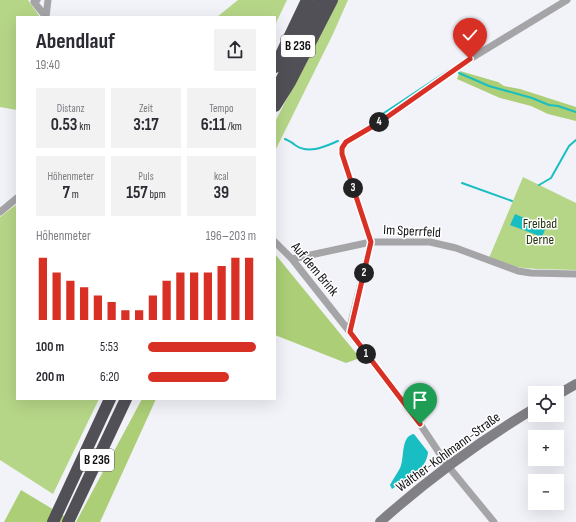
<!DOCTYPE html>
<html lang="de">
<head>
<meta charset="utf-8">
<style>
  :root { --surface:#fff; --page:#f2f2f3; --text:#2b2b33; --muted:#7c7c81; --accent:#d93025 }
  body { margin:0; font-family:"Sofia Sans Condensed",sans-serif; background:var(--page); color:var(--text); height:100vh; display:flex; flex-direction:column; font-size:15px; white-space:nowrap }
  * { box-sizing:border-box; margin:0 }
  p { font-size:13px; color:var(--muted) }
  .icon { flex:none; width:22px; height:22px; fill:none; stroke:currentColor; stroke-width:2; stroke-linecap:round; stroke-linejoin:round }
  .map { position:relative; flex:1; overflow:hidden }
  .drawer { position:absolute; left:16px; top:16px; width:260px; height:384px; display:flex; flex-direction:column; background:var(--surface); border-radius:0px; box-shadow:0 4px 16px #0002 }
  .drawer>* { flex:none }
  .controls { position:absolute; left:528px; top:386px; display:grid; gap:8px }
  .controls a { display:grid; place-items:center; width:36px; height:36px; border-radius:0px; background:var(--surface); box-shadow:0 4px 16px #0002; font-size:20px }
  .pin { position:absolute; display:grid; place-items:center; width:34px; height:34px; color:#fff; margin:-41px -17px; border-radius:50% 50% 50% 0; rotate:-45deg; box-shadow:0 0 4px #0007 }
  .pin .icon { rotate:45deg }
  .km { position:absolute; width:20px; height:20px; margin:-10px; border-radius:50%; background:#222; color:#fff; font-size:11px; line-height:20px; text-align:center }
  .round { display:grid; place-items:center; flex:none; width:42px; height:42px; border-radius:0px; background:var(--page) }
  .headline { display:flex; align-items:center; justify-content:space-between; height:68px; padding:0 20px }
  h1 { font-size:22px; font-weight:700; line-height:30px }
  .figures { display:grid; grid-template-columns:repeat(3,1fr); gap:6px; height:68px; padding:4px 20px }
  .figures div { display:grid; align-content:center; border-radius:0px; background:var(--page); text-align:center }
  .figures b { font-size:17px; font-weight:700 }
  .figures small { font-size:11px; font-weight:400 }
  .figures p { font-size:11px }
  .chart { height:112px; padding:8px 20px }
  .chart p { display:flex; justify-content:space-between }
  .chart svg { width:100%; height:72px; margin-top:4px; stroke:var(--accent); stroke-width:6 }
  ul { padding:0 20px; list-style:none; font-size:13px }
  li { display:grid; grid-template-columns:64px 48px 1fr; align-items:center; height:30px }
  li i { height:10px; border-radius:5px; background:var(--accent) }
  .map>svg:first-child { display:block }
  .green { fill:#b6d687 }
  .forest { fill:#abce76 }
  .water { fill:#18bec1 }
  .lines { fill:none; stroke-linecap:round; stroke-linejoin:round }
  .stream { stroke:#18bec1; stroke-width:2 }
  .street { stroke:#a5a5a8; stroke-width:7 }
  .secondary { stroke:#808085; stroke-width:10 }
  .highway { stroke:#505056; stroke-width:12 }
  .route-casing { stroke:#fff; stroke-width:8 }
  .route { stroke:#d93025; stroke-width:5 }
  .labels { text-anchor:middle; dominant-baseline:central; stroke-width:3; stroke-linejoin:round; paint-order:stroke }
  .shield { fill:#fff; stroke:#58585a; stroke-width:1 }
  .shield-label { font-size:13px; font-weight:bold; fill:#101013 }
  .park-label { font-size:14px; fill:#273510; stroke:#fff }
  .street-label { font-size:14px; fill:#101013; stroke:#fff }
</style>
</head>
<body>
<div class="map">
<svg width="576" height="522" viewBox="0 0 576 522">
  <rect width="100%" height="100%" fill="#f2f2f9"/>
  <path class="green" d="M0,0H28L40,17H17V110L0,107Z
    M238,0H287L275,25V17H217Z
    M337,0H348L333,34L275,151V122Z
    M523,177L576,203V270L537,269L514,267L489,258Z
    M17,204V399H99L53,494L0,460V217Z"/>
  <path class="forest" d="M460,71L498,82L504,86L520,89L576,107V121L548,114L531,106L500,98L457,79Z
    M275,254L360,358L346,363L275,335Z
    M142,399H156L100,522H76Z
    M21,490L74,522H4Z"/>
  <path class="water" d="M515,214L546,227L542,237L510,225Z
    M414,434L428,452C427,470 406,479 392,489L390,485C393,479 397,474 400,468C405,459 400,436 414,434Z"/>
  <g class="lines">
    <path class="stream" d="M459,73L489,86L532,98L549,105L558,106L576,112
      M381,115L449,70
      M285,139C289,141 292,142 295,145C309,155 326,146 338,141
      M462,183L512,201
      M539,185L551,178L569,146L576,140"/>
    <path class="street" d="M37,0L34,2L46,17
      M46,17L48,0
      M0,212L17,198
      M275,242L292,259L349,331L420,424L448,466L494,522
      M292,259L371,242H430L456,248L518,271L531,273L576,274
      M349,331L371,242L342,154V148L346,142L380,122L470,59L567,0"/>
    <path class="secondary" d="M557,395L576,384
      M380,522C428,479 480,441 535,408"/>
    <path class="highway" d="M275,67L307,0
      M275,93L320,0
      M275,106L290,82L332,0
      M53,522L110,399
      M68,522L126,399"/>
  </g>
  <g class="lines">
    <defs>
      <path id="route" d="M420,424L350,332L371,242L342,154V148L346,142L380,122L470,59"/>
    </defs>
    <use href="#route" class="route-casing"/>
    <use href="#route" class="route"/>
  </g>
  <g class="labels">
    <g class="shield">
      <rect x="281" y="35" width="34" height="22" rx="3"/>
      <rect x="80" y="449" width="34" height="22" rx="3"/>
    </g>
    <g class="shield-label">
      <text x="298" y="46">B 236</text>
      <text x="97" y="460">B 236</text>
    </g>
    <g class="park-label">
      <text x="540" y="223">Freibad<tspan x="540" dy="16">Derne</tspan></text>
    </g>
    <g class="street-label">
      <text transform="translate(412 231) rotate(3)">Im Sperrfeld</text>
      <text transform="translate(315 269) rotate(50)">Auf dem Brink</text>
      <text transform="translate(448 452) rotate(-36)">Walther-Kohlmann-Straße</text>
    </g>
  </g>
</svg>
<div class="controls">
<a><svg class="icon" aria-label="locate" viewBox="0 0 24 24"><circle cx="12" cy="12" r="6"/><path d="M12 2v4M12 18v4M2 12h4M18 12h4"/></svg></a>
<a>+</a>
<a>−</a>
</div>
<div class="pin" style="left:420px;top:424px;background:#1e9e55"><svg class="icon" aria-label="arrive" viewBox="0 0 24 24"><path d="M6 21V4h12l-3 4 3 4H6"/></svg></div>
<div class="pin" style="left:470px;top:59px;background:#d93025"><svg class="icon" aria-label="check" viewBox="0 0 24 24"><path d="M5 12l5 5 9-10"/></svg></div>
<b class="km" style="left:366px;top:354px">1</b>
<b class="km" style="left:364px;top:273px">2</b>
<b class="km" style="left:353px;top:188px">3</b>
<b class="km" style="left:379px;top:122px">4</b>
<section class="drawer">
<div class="headline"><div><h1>Abendlauf</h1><p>19:40</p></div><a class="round"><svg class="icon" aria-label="share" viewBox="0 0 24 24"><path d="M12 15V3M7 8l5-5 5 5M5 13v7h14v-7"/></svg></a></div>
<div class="figures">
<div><p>Distanz</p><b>0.53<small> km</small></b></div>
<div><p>Zeit</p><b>3:17</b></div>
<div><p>Tempo</p><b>6:11<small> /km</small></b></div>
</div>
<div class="figures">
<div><p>Höhenmeter</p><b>7<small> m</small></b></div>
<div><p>Puls</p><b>157<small> bpm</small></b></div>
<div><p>kcal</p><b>39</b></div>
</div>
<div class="chart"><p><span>Höhenmeter</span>196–203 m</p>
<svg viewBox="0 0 160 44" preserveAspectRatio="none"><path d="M5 44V6M15 44V15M25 44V20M35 44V24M45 44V29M55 44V33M65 44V38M75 44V38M85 44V29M95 44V20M105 44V15M115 44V15M125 44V15M135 44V11M145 44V6M155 44V6"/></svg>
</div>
<ul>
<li><b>100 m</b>5:53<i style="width:100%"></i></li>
<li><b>200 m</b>6:20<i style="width:75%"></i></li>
</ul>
</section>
</div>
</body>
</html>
